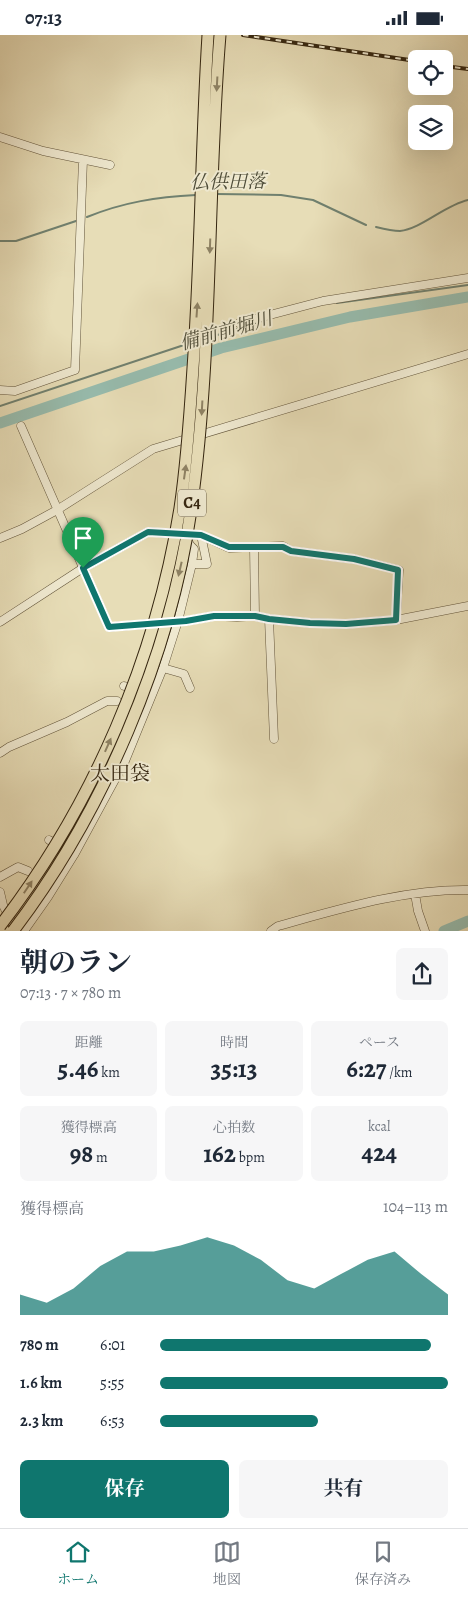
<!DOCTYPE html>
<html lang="ja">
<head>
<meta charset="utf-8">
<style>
  :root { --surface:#fff; --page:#f6f6f7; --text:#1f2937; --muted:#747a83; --line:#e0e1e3; --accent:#0f766e }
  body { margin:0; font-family:Alegreya,"Noto Serif JP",serif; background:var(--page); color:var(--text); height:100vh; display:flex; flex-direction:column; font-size:19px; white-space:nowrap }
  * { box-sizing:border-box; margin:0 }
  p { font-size:16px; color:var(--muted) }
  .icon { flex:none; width:28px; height:28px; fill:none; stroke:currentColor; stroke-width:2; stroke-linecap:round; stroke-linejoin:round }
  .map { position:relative; height:896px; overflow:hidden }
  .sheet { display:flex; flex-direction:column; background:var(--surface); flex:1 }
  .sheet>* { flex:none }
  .fabs { position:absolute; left:408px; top:15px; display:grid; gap:10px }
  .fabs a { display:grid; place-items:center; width:45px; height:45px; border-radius:8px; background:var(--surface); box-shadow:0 5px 20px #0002; font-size:25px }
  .pin { position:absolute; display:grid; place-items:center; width:42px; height:42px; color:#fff; margin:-51px -21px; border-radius:50% 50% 50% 0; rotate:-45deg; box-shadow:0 0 5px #0007 }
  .pin .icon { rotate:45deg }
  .round { display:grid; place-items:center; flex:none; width:52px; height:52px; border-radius:8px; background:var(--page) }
  .summary { display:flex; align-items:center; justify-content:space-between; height:85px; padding:0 20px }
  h1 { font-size:28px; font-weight:700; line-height:38px }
  .stats { display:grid; grid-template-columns:repeat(3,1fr); gap:8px; height:85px; padding:5px 20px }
  .stats div { display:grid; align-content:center; border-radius:8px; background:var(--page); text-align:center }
  .stats b { font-size:25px; font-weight:700 }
  .stats small { font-size:14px; font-weight:400 }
  .stats p { font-size:14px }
  .chart { height:140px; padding:10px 20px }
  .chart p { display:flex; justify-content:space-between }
  .chart svg { width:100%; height:90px; margin-top:5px; fill:var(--accent); opacity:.7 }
  .cta { display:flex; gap:10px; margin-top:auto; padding:10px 20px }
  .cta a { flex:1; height:58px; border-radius:8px; background:var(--accent); color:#fff; font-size:20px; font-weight:700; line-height:58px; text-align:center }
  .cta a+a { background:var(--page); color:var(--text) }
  ul { padding:0 20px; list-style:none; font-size:16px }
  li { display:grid; grid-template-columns:80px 60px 1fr; align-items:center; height:38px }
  li i { height:12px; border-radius:6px; background:var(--accent) }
  .status { display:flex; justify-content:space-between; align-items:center; height:35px; padding:0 25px; background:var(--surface); direction:ltr }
  .status svg { height:14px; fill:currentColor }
  .dock { display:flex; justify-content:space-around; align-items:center; height:70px; border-top:1px solid var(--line); background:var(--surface); font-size:14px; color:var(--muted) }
  .dock a { display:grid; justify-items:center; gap:2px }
  .dock .current { color:var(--accent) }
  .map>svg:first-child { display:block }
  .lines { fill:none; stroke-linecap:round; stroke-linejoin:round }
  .stream { stroke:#70806f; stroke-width:2 }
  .river { stroke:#97bcae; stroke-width:11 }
  .minor-casing { stroke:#62543a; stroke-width:9 }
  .minor { stroke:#efe9d0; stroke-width:8 }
  .rail-casing { stroke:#352610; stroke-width:4 }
  .rail { stroke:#efe9d0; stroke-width:2; stroke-dasharray:5.5; stroke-linecap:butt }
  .highway-bridge-casing { stroke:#352610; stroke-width:13; stroke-linecap:butt }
  .highway-bridge { stroke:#e7ddb7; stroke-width:11 }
  .oneway { fill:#8e8264 }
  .route-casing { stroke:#fff; stroke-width:10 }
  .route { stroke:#0f766e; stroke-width:6 }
  .labels { text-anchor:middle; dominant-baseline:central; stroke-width:4; stroke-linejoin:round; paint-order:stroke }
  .shield { fill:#efe9d0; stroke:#6d604a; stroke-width:1 }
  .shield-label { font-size:16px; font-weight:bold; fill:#352610 }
  .water-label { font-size:19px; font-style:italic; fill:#4e4c38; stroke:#efe9d0 }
  .quarter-label { font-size:20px; fill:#352610; stroke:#efe9d0 }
</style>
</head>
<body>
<div class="status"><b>07:13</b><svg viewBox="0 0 49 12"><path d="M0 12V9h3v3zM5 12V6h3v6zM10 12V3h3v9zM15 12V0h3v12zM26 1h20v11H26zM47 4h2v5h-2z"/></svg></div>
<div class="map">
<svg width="468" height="896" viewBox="0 0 468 896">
  <rect width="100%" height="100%" fill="#e7ddb7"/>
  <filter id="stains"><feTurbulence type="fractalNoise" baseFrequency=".004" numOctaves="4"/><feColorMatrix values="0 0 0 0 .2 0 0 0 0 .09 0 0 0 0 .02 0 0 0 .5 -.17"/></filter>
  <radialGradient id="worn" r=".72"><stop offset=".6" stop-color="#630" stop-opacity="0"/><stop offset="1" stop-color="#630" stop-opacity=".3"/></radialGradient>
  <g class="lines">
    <path class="stream" d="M216,159L281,160L313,165L366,190
      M87,182C124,167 157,162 196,160
      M376,192C384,194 393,196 400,196C421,194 445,170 468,165
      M0,206H16L76,186
      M337,268L468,250
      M211,302L262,286
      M0,371L190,308"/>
    <path class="river" d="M0,388L221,313L350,282L468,262
      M444,896L468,886"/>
    <defs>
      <path id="minor" d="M0,102L43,116L110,130
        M239,288L323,266L468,243
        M0,355L15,356L75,335L83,125
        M21,391L109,592L186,586L214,581L237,582L255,581L269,584L310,588L346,589L396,585L468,571
        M186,501L190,510L194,514L192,529H207L201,500
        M0,503L22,494L57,475L153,414L468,319
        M254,512L255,581
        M269,584L274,704
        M0,587L83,533L148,497L201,500L229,513L283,511L291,516L354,524L399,535L396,585
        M163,633L184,639L190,653
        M124,651C134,654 141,644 150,639
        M0,718L9,712L67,687L107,666H117
        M49,805L71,817
        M0,842L18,832L28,836
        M0,857L3,870L16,896
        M415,859L418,876L425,896
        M24,896L48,862L74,820L125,726L163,633L178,586L192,529
        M271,896L278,891C340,874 404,854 468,855"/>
    </defs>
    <use href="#minor" class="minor-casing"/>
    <use href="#minor" class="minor"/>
    <defs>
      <path id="rail" d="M243,0L416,26
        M444,31L468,34"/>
    </defs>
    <use href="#rail" class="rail-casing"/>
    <use href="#rail" class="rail"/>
    <defs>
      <path id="highway-bridge" d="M0,891C93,770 156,624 180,473C187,427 190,380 193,333C201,222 201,111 208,0
        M13,896C103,778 170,621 191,475C213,318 207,158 220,0"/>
    </defs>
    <use href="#highway-bridge" class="highway-bridge-casing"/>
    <use href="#highway-bridge" class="highway-bridge"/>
  </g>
  <defs><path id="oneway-solid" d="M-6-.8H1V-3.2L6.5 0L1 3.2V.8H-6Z" transform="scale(1.25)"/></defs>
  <g class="oneway">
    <use href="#oneway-solid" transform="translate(217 49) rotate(93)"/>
    <use href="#oneway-solid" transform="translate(210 211) rotate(92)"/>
    <use href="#oneway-solid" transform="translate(197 275) rotate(-86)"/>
    <use href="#oneway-solid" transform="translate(202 373) rotate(93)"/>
    <use href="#oneway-solid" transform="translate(185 437) rotate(-82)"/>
    <use href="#oneway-solid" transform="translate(180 534) rotate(103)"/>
    <use href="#oneway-solid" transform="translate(108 710) rotate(-66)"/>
    <use href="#oneway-solid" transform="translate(28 852) rotate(-56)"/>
  </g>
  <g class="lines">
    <defs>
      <path id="route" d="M148,497L201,500L229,512H283L291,516L354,524L398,535L396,585L346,589L310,588L269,584L255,581H214L186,586L109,592L83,533Z"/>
    </defs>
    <use href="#route" class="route-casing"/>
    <use href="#route" class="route"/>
  </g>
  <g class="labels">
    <rect class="shield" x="178" y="454.5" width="28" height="27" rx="4"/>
    <g class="shield-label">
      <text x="192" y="468">C4</text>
    </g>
    <g class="water-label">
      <text transform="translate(228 147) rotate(-1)">仏供田落</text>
      <text transform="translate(226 296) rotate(-16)">備前前堀川</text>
    </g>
    <g class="quarter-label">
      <text x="120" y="738">太田袋</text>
    </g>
  </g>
  <rect width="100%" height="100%" filter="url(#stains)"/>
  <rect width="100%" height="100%" fill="url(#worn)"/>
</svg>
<div class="fabs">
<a><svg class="icon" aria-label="locate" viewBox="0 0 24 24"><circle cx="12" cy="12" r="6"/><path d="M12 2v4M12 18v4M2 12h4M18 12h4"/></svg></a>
<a><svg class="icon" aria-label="layers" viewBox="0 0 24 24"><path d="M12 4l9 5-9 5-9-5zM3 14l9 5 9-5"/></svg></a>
</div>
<div class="pin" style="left:83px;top:533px;background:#1e9e55"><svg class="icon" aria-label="arrive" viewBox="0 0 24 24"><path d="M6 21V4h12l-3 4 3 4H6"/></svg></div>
</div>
<section class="sheet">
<div class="summary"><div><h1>朝のラン</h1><p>07:13 · 7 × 780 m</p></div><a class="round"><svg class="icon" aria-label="share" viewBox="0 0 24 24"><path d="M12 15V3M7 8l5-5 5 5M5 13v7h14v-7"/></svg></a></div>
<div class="stats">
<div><p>距離</p><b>5.46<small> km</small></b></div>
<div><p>時間</p><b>35:13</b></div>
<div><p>ペース</p><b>6:27<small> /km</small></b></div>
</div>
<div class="stats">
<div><p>獲得標高</p><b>98<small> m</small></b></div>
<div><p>心拍数</p><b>162<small> bpm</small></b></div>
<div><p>kcal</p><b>424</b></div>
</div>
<div class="chart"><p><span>獲得標高</span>104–113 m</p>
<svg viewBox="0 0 160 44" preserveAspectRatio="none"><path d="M0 44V34L10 38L20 31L30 20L40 13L50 13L60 10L70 6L80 10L90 17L100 27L110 31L120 24L130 17L140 13L150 24L160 34V44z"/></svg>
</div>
<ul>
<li><b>780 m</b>6:01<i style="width:94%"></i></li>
<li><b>1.6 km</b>5:55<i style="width:100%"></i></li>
<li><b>2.3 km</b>6:53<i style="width:55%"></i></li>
</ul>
<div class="cta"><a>保存</a><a>共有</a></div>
</section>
<nav class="dock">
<a class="current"><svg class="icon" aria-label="home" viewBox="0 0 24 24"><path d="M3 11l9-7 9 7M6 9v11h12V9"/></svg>ホーム</a>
<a><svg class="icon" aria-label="map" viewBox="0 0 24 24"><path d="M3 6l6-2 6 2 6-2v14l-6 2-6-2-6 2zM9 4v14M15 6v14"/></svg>地図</a>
<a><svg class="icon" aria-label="saved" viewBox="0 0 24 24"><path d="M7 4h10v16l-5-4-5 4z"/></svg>保存済み</a>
</nav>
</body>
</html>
